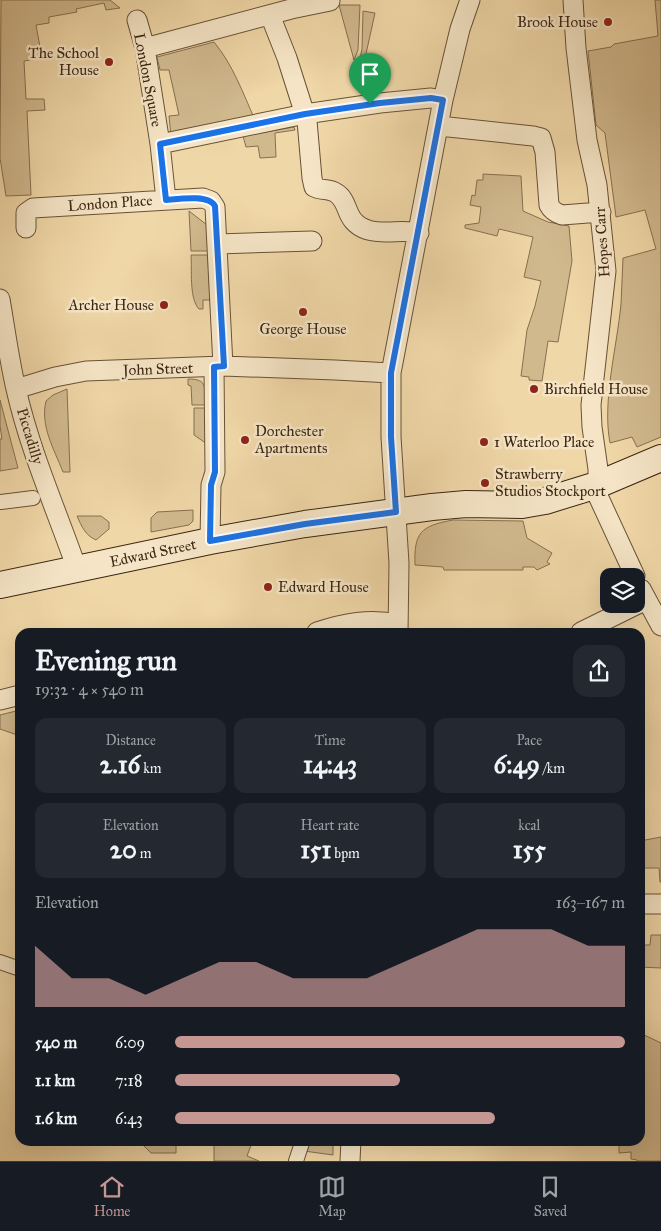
<!DOCTYPE html>
<html lang="en">
<head>
<meta charset="utf-8">
<style>
  :root { --surface:#171b24; --page:#242831; --text:#f1f3f6; --muted:#9ea1a6; --line:#363941; --accent:#c59692 }
  body { margin:0; font-family:"IM FELL Great Primer",serif; background:var(--page); color:var(--text); height:100vh; display:flex; flex-direction:column; font-size:19px; white-space:nowrap }
  * { box-sizing:border-box; margin:0 }
  p { font-size:16px; color:var(--muted) }
  .icon { flex:none; width:28px; height:28px; fill:none; stroke:currentColor; stroke-width:2; stroke-linecap:round; stroke-linejoin:round }
  .map { position:relative; flex:1; overflow:hidden }
  .drawer { position:absolute; left:15px; top:628px; width:630px; height:518px; display:flex; flex-direction:column; background:var(--surface); border-radius:15px; box-shadow:0 5px 20px #0002 }
  .drawer>* { flex:none }
  .controls { position:absolute; left:600px; top:568px; display:grid; gap:10px }
  .controls a { display:grid; place-items:center; width:45px; height:45px; border-radius:10px; background:var(--surface); box-shadow:0 5px 20px #0002; font-size:25px }
  .pin { position:absolute; display:grid; place-items:center; width:42px; height:42px; color:#fff; margin:-51px -21px; border-radius:50% 50% 50% 0; rotate:-45deg; box-shadow:0 0 5px #0007 }
  .pin .icon { rotate:45deg }
  .round { display:grid; place-items:center; flex:none; width:52px; height:52px; border-radius:15px; background:var(--page) }
  .summary { display:flex; align-items:center; justify-content:space-between; height:85px; padding:0 20px }
  h1 { font-size:28px; font-weight:700; line-height:38px }
  .figures { display:grid; grid-template-columns:repeat(3,1fr); gap:8px; height:85px; padding:5px 20px }
  .figures div { display:grid; align-content:center; border-radius:12px; background:var(--page); text-align:center }
  .figures b { font-size:25px; font-weight:700 }
  .figures small { font-size:14px; font-weight:400 }
  .figures p { font-size:14px }
  .chart { height:140px; padding:10px 20px }
  .chart p { display:flex; justify-content:space-between }
  .chart svg { width:100%; height:90px; margin-top:5px; fill:var(--accent); opacity:.7 }
  ul { padding:0 20px; list-style:none; font-size:16px }
  li { display:grid; grid-template-columns:80px 60px 1fr; align-items:center; height:38px }
  li i { height:12px; border-radius:6px; background:var(--accent) }
  .menu { display:flex; justify-content:space-around; align-items:center; height:70px; border-top:1px solid var(--line); background:var(--surface); font-size:14px; color:var(--muted) }
  .menu a { display:grid; justify-items:center; gap:2px }
  .menu .on { color:var(--accent) }
  .map>svg:first-child { display:block }
  .green { fill:#d1b98e; stroke:#867050 }
  .lines { fill:none; stroke-linecap:round; stroke-linejoin:round }
  .pedestrian-casing { stroke:#685237; stroke-width:16 }
  .minor-casing { stroke:#685237; stroke-width:21 }
  .secondary-casing { stroke:#3b2612; stroke-width:28 }
  .pedestrian { stroke:#f5e5c6; stroke-width:14 }
  .minor { stroke:#f5e5c6; stroke-width:19 }
  .secondary { stroke:#f5e5c6; stroke-width:26 }
  .route-casing { stroke:#fff; stroke-width:10 }
  .route { stroke:#1a73e8; stroke-width:6 }
  .poi-dot { fill:#8f2418; stroke:#f5e5c6; stroke-width:2 }
  .labels { text-anchor:middle; dominant-baseline:central; stroke-width:5; stroke-linejoin:round; paint-order:stroke }
  .poi-label { font-size:15px; fill:#3b2612; stroke:#f5e5c6; text-anchor:start }
  .street-label { font-size:15px; fill:#3b2612; stroke:#f5e5c6 }
</style>
</head>
<body>
<div class="map">
<svg width="661" height="1161" viewBox="0 0 661 1161">
  <rect width="100%" height="100%" fill="#f0d7a7"/>
  <filter id="stains"><feTurbulence type="fractalNoise" baseFrequency=".004" numOctaves="4"/><feColorMatrix values="0 0 0 0 .2 0 0 0 0 .09 0 0 0 0 .02 0 0 0 .5 -.17"/></filter>
  <radialGradient id="worn" r=".72"><stop offset=".6" stop-color="#630" stop-opacity="0"/><stop offset="1" stop-color="#630" stop-opacity=".3"/></radialGradient>
  <path class="green" d="M1,0H110L120,8L106,10L104,3L76,9L77,12L49,17V23L36,25L42,58L24,61L26,99H44L45,110L27,111L31,195L6,196L0,158Z
    M655,0H661V437L637,447L632,437L610,443C602,401 617,347 621,304C622,289 622,273 623,258L656,249L645,210L616,217L605,133L596,125L588,51L611,47L614,44L658,36Z
    M339,5H360L358,50L354,60Z
    M363,11L375,13L362,72L359,63L362,49Z
    M214,42C233,65 243,93 255,120L171,136L169,116L179,115L169,70H160L157,57Z
    M294,127L295,130L275,133L276,157L260,158L258,146L246,147L243,136Z
    M483,174L521,176L523,211L548,222L569,226L572,261L558,342L548,341L542,381L529,380V377L521,376L527,330L535,306L541,281L524,277L533,237L499,229L497,236L465,228V225L479,223L481,207L470,205L472,195L475,196L477,180H483Z
    M189,211L207,225L208,251H191Z
    M191,255H208L210,300H203V309H199C189,299 192,269 191,255Z
    M188,379C209,379 204,388 205,405H192L191,386L188,385Z
    M67,389L70,472H63C54,449 40,426 46,401L53,395Z
    M0,400L18,468L0,471V439H2L0,426Z
    M194,408H205L207,444L194,435Z
    M193,510V521L189,525L151,532V518L157,512Z
    M77,516H101L109,522V529L96,540C85,535 82,527 77,516Z
    M453,520L523,521L527,538L552,553L547,562L550,564L537,570L534,567H523V570H444L443,567L415,565C414,533 420,526 453,520Z
    M20,710V736L0,729V715Z
    M661,837V882H660L659,868H640V841Z
    M640,935H642V945H650L651,935H661V968L640,967Z
    M640,1033L661,1043V1161H638L637,1160L631,1159V1152L619,1153V1143H614V1140H640Z
    M135,1140H176V1153H151L139,1141Z
    M214,1140H253L247,1156L259,1161H214Z
    M307,1140H333V1155L304,1151Z"/>
  <g class="lines">
    <defs>
      <path id="pedestrian" d="M1,502L33,498
        M0,962L20,969
        M296,1161L303,1140"/>
      <path id="minor" d="M573,0L576,48L587,140L597,185L606,271L591,405L592,427L598,469V496L635,576
        M270,15L287,58L307,121L312,178L314,187C321,191 329,188 336,193C351,202 343,222 368,230C385,235 402,229 419,233
        M137,20L145,48L160,144L166,200
        M145,48L291,9L330,1
        M439,126L533,136L541,138L545,152L549,205C552,211 556,213 562,215L601,212
        M160,144L305,114L380,103L431,98L443,100
        M26,228V213L33,208L203,198L211,201L215,207L223,366
        M217,244L312,241
        M0,299C5,328 9,359 16,389C30,451 56,509 77,569
        M16,389L55,377L86,371L223,366L335,370L391,373
        M210,541L211,485L215,472L214,367
        M641,589L661,626
        M317,632C344,623 370,618 398,624
        M398,632L399,563L391,437V373L443,100L460,29L470,0
        M581,632L646,600
        M0,700L20,695
        M640,904H661
        M350,1161L351,1140"/>
      <path id="secondary" d="M0,585L210,541L305,524L432,507L466,504L522,505L545,501L597,485L661,458"/>
    </defs>
    <use href="#pedestrian" class="pedestrian-casing"/>
    <use href="#minor" class="minor-casing"/>
    <use href="#secondary" class="secondary-casing"/>
    <use href="#pedestrian" class="pedestrian"/>
    <use href="#minor" class="minor"/>
    <use href="#secondary" class="secondary"/>
  </g>
  <g class="lines">
    <defs>
      <path id="route" d="M431,98L443,100L391,373V437L396,512L305,524L210,541L211,485L215,472L214,367L224,366L215,206C209,194 178,199 166,200L160,144L305,114L380,103Z"/>
    </defs>
    <use href="#route" class="route-casing"/>
    <use href="#route" class="route"/>
  </g>
  <g class="poi-dot">
    <circle cx="608" cy="22" r="5"/>
    <circle cx="109" cy="62" r="5"/>
    <circle cx="164" cy="305" r="5"/>
    <circle cx="303" cy="312" r="5"/>
    <circle cx="534" cy="389" r="5"/>
    <circle cx="245" cy="440" r="5"/>
    <circle cx="484" cy="442" r="5"/>
    <circle cx="485" cy="483" r="5"/>
    <circle cx="268" cy="587" r="5"/>
  </g>
  <g class="labels">
    <g class="poi-label">
      <text x="598" y="22" text-anchor="end">Brook House</text>
      <text x="99" y="53" text-anchor="end">The School<tspan x="99" dy="17">House</tspan></text>
      <text x="154" y="305" text-anchor="end">Archer House</text>
      <text x="303" y="329" text-anchor="middle">George House</text>
      <text x="544" y="389">Birchfield House</text>
      <text x="255" y="431">Dorchester<tspan x="255" dy="17">Apartments</tspan></text>
      <text x="494" y="442">1 Waterloo Place</text>
      <text x="495" y="474">Strawberry<tspan x="495" dy="17">Studios Stockport</tspan></text>
      <text x="278" y="587">Edward House</text>
    </g>
    <g class="street-label">
      <text transform="translate(148 80) rotate(79)">London Square</text>
      <text transform="translate(110 203) rotate(-4)">London Place</text>
      <text transform="translate(602 242) rotate(-94)">Hopes Carr</text>
      <text transform="translate(158 369) rotate(-2)">John Street</text>
      <text transform="translate(30 436) rotate(73)">Piccadilly</text>
      <text transform="translate(153 553) rotate(-12)">Edward Street</text>
    </g>
  </g>
  <rect width="100%" height="100%" filter="url(#stains)"/>
  <rect width="100%" height="100%" fill="url(#worn)"/>
</svg>
<div class="controls">
<a><svg class="icon" aria-label="layers" viewBox="0 0 24 24"><path d="M12 4l9 5-9 5-9-5zM3 14l9 5 9-5"/></svg></a>
</div>
<div class="pin" style="left:370px;top:104px;background:#1e9e55"><svg class="icon" aria-label="arrive" viewBox="0 0 24 24"><path d="M6 21V4h12l-3 4 3 4H6"/></svg></div>
<section class="drawer">
<div class="summary"><div><h1>Evening run</h1><p>19:32 · 4 × 540 m</p></div><a class="round"><svg class="icon" aria-label="share" viewBox="0 0 24 24"><path d="M12 15V3M7 8l5-5 5 5M5 13v7h14v-7"/></svg></a></div>
<div class="figures">
<div><p>Distance</p><b>2.16<small> km</small></b></div>
<div><p>Time</p><b>14:43</b></div>
<div><p>Pace</p><b>6:49<small> /km</small></b></div>
</div>
<div class="figures">
<div><p>Elevation</p><b>20<small> m</small></b></div>
<div><p>Heart rate</p><b>151<small> bpm</small></b></div>
<div><p>kcal</p><b>155</b></div>
</div>
<div class="chart"><p><span>Elevation</span>163–167 m</p>
<svg viewBox="0 0 160 44" preserveAspectRatio="none"><path d="M0 44V14L10 30L20 30L30 38L40 30L50 22L60 22L70 30L80 30L90 30L100 22L110 14L120 6L130 6L140 6L150 14L160 14V44z"/></svg>
</div>
<ul>
<li><b>540 m</b>6:09<i style="width:100%"></i></li>
<li><b>1.1 km</b>7:18<i style="width:50%"></i></li>
<li><b>1.6 km</b>6:43<i style="width:71%"></i></li>
</ul>
</section>
</div>
<nav class="menu">
<a class="on"><svg class="icon" aria-label="home" viewBox="0 0 24 24"><path d="M3 11l9-7 9 7M6 9v11h12V9"/></svg>Home</a>
<a><svg class="icon" aria-label="map" viewBox="0 0 24 24"><path d="M3 6l6-2 6 2 6-2v14l-6 2-6-2-6 2zM9 4v14M15 6v14"/></svg>Map</a>
<a><svg class="icon" aria-label="saved" viewBox="0 0 24 24"><path d="M7 4h10v16l-5-4-5 4z"/></svg>Saved</a>
</nav>
</body>
</html>
